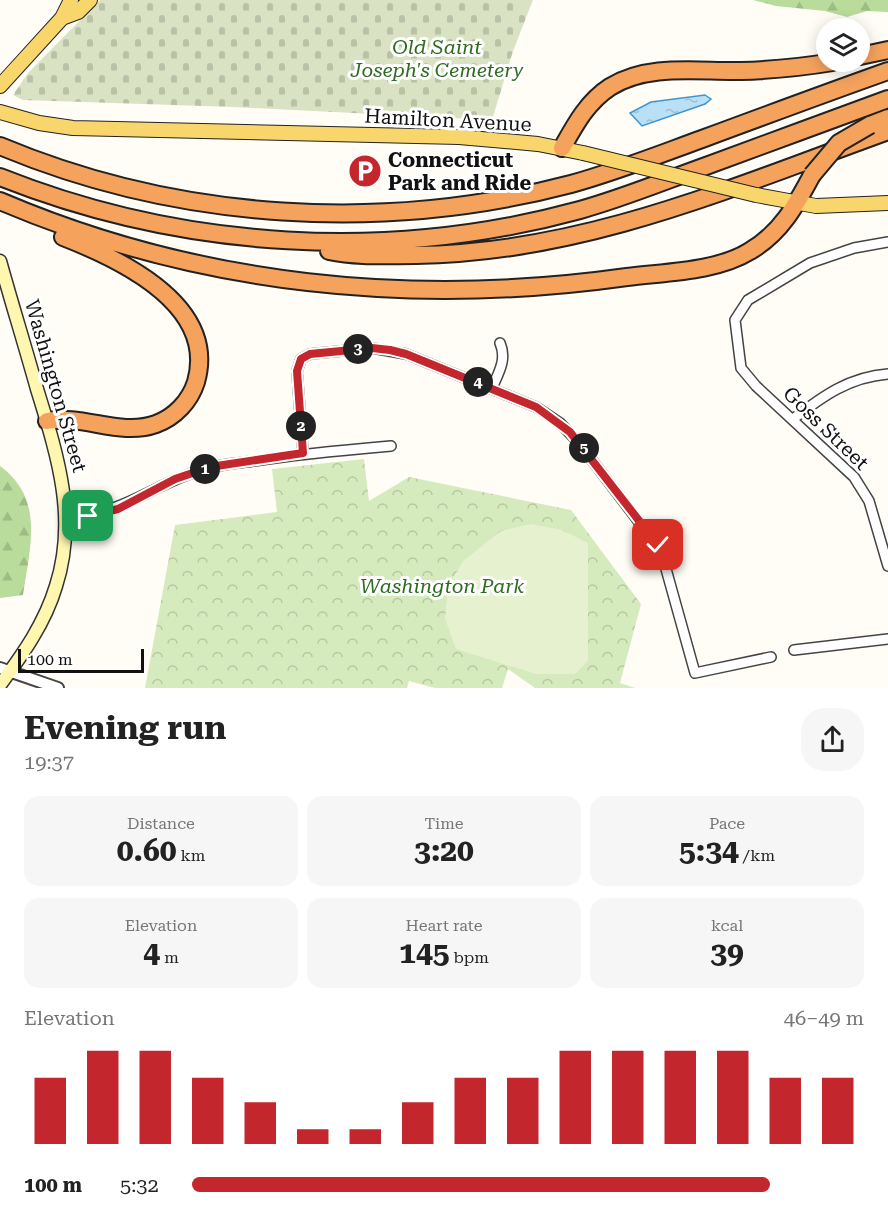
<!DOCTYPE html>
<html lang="en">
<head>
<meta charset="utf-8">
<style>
  :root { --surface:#fff; --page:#f6f6f6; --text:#222; --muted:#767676; --accent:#c4262e }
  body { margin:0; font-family:"Roboto Serif",serif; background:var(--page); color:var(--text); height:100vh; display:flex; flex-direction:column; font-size:22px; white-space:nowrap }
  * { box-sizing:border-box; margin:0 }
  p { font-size:20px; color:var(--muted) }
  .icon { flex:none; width:33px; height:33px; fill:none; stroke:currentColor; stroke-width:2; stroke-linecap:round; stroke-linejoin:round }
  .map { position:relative; height:688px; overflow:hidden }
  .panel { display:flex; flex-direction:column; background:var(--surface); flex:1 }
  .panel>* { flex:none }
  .controls { position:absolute; left:816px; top:18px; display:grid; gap:12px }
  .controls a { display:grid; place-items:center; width:54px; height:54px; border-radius:50%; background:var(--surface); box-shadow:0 3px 15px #0003; font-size:30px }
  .scale { position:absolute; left:18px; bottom:15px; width:126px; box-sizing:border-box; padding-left:6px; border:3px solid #111; border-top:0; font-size:16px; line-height:21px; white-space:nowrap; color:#111; -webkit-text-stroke:4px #fff; paint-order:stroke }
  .pin { position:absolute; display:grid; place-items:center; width:51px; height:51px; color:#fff; margin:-26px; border-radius:12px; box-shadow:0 3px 9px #0006 }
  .km { position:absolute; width:30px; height:30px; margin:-15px; border-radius:50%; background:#222; color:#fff; font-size:16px; line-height:30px; text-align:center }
  .round { display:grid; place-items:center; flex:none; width:63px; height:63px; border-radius:24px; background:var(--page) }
  .summary { display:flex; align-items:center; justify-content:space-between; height:102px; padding:0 24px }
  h1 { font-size:33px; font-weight:700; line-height:45px }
  .stats { display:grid; grid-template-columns:repeat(3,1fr); gap:9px; height:102px; padding:6px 24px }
  .stats div { display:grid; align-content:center; border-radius:15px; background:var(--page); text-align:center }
  .stats b { font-size:30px; font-weight:700 }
  .stats small { font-size:16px; font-weight:400 }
  .stats p { font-size:16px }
  .chart { height:168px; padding:12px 24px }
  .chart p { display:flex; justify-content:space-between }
  .chart svg { width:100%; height:108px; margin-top:6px; stroke:var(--accent); stroke-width:6 }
  ul { padding:0 24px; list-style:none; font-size:20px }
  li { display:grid; grid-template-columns:96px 72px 1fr; align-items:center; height:45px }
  li i { height:15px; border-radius:8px; background:var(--accent) }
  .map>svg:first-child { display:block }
  .forest { fill:url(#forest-firs) }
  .cemetery { fill:url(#cemetery-stones) }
  .park { fill:url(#park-crowns) }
  .pitch { fill:#e6f2cf }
  .water { fill:url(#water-ripples); stroke:#3f96cf; stroke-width:1.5 }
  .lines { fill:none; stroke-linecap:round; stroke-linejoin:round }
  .minor-casing { stroke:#444; stroke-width:12 }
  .tertiary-casing { stroke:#444; stroke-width:14 }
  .secondary-casing { stroke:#333; stroke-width:15 }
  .primary-casing { stroke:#222; stroke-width:16 }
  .motorway-casing { stroke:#222; stroke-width:20 }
  .minor { stroke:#fff; stroke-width:9 }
  .tertiary { stroke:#fff; stroke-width:10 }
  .secondary { stroke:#fff6b0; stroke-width:12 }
  .primary { stroke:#f9d66b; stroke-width:14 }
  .motorway { stroke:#f5a25d; stroke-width:16 }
  .primary-bridge-casing { stroke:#222; stroke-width:16; stroke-linecap:butt }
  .motorway-bridge-casing { stroke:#222; stroke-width:20; stroke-linecap:butt }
  .primary-bridge { stroke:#f9d66b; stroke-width:14 }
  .motorway-bridge { stroke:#f5a25d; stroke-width:16 }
  .route-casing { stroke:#fff; stroke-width:12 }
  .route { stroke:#c4262e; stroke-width:8 }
  .labels { text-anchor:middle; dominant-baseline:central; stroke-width:6; stroke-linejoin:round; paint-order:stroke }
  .park-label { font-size:20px; font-style:italic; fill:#2f6b1f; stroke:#fff }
  .street-label { font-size:20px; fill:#111; stroke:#fff }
  .poi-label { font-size:20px; font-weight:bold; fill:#111; stroke:#fff; text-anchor:start }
</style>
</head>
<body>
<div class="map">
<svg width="888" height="688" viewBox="0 0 888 688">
  <defs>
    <pattern id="forest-firs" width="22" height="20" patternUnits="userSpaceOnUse" patternTransform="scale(1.5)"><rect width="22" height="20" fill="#b9dc9c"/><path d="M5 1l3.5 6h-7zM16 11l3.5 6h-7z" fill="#9ebc85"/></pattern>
    <pattern id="cemetery-stones" width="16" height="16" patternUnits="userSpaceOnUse" patternTransform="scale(1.5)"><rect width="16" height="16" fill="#d9e3c4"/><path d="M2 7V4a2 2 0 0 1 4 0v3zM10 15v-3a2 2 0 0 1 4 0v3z" fill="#b9c2a7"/></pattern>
    <pattern id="park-crowns" width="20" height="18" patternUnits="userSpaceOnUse" patternTransform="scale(1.5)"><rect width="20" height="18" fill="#d5ebbd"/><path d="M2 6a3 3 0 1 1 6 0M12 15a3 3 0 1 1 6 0" fill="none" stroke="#b6c8a1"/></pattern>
    <pattern id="water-ripples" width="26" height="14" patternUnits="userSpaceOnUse" patternTransform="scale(1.5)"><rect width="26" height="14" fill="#b9e0f7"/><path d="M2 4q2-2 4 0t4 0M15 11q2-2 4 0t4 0" fill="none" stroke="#9ebfd3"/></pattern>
  </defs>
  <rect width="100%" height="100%" fill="#fffdf5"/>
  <path class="forest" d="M753,0H888V12L867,11L847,17L825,11L776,6Z
    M0,466C45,499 30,547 23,595L0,598Z"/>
  <path class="cemetery" d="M100,0H533L513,51L492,120L233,107L23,100L13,95L28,73Z"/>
  <path class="park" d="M364,459L369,501L409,477L571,510L641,604L620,683L635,688H535L508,669L502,688H435L409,681L407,688H145L175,525L277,512L272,469Z"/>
  <path class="pitch" d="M531,524L562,530L588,543V661L575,674H536L456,649L445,619L448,587L463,561L501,531Z"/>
  <path class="water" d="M705,95L711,99L705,104L642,126L630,113L651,102Z"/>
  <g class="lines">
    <defs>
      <path id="minor" d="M888,242L854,248L810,263L748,300L735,320L741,368L756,386L854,477L869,501L888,566
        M492,388C499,372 507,359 500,343
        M793,419C823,396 849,377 888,374
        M303,453L297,371L301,359L310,354L372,348L406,354L536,407L560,423L579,443L661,551L695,673L771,657
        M66,517C125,515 155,482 208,468C223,464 239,463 254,461C299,454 345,450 391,446
        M794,650L888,639"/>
      <path id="tertiary" d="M0,668L58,688"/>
      <path id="secondary" d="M0,261C12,304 25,346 37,389C57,454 78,518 56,586C45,623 23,654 0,685"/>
      <path id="primary" d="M62,18L78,12L90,0
        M0,86L62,18L71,0
        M0,112L39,123L73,128L459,137L538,144L583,153
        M756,195L816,206L888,203"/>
      <path id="motorway" d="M860,56L888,50
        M870,125L888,118
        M0,146C179,221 384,233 571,184C615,172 658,155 702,139C764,116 826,93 888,71
        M562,148C575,125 587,102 610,87C648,63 699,72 741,71C772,70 803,67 833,62
        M0,177C183,250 390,262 580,210C623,198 664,181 706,166C767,144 827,121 888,99
        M0,201C199,286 413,307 627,277C666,272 716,272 750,251C781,233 796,205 812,175
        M329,251C357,257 387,255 416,255C583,253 733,187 888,131
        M47,421C83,414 120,437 156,424C175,417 190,401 196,382C218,305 120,259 63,237"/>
    </defs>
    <use href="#minor" class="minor-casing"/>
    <use href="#tertiary" class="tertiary-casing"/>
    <use href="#secondary" class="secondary-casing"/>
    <use href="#primary" class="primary-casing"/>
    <use href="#motorway" class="motorway-casing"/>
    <use href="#minor" class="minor"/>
    <use href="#tertiary" class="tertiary"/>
    <use href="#secondary" class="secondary"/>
    <use href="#primary" class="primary"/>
    <use href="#motorway" class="motorway"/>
    <defs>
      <path id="primary-bridge" d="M583,153L756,195"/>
      <path id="motorway-bridge" d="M812,175L839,143L870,125"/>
    </defs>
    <use href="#primary-bridge" class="primary-bridge-casing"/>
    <use href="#motorway-bridge" class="motorway-bridge-casing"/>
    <use href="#primary-bridge" class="primary-bridge"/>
    <use href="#motorway-bridge" class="motorway-bridge"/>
  </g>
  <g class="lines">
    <defs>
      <path id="route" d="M88,516L118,509L175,479L210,467L303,453L297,371L301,359L310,354L372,348L390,350L406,354L536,407L570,432L658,545"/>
    </defs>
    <use href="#route" class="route-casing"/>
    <use href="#route" class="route"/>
  </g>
  <defs>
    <symbol id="parking-disc" viewBox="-11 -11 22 22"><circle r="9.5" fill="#c4262e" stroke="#fff"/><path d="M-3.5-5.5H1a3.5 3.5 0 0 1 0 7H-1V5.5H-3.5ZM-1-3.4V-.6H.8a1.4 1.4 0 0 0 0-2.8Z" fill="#fff"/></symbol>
  </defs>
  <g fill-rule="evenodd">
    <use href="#parking-disc" x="346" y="152" width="38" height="38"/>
  </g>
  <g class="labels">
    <g class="park-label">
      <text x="437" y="47">Old Saint<tspan x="437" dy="23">Joseph's Cemetery</tspan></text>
      <text x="442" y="586">Washington Park</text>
    </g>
    <g class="street-label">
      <text transform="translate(448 120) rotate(3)">Hamilton Avenue</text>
      <text transform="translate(56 386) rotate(74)">Washington Street</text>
      <text transform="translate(826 428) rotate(44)">Goss Street</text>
    </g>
    <g class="poi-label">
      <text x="388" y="160">Connecticut<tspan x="388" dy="23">Park and Ride</tspan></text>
    </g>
  </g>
</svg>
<div class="controls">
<a><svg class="icon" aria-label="layers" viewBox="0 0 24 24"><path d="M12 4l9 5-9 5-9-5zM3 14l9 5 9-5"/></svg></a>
</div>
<div class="scale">100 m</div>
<div class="pin" style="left:88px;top:516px;background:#1e9e55"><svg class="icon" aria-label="arrive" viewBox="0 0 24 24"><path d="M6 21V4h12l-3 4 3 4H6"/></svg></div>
<div class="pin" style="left:658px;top:545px;background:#d93025"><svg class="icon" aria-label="check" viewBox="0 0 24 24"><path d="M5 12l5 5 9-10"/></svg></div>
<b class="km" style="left:205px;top:469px">1</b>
<b class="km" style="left:301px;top:426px">2</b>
<b class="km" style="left:358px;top:349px">3</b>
<b class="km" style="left:478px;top:382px">4</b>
<b class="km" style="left:584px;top:448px">5</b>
</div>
<section class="panel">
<div class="summary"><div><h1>Evening run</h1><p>19:37</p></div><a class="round"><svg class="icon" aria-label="share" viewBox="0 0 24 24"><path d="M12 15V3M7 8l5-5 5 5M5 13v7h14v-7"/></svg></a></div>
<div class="stats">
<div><p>Distance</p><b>0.60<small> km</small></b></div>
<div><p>Time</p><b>3:20</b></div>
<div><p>Pace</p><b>5:34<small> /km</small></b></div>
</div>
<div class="stats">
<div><p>Elevation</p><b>4<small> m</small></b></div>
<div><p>Heart rate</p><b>145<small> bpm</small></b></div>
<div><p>kcal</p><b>39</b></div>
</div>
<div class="chart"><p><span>Elevation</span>46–49 m</p>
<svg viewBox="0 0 160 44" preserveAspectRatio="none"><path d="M5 44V17M15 44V6M25 44V6M35 44V17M45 44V27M55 44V38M65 44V38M75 44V27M85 44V17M95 44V17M105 44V6M115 44V6M125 44V6M135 44V6M145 44V17M155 44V17"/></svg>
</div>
<ul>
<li><b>100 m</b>5:32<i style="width:86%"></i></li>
</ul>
</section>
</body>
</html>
